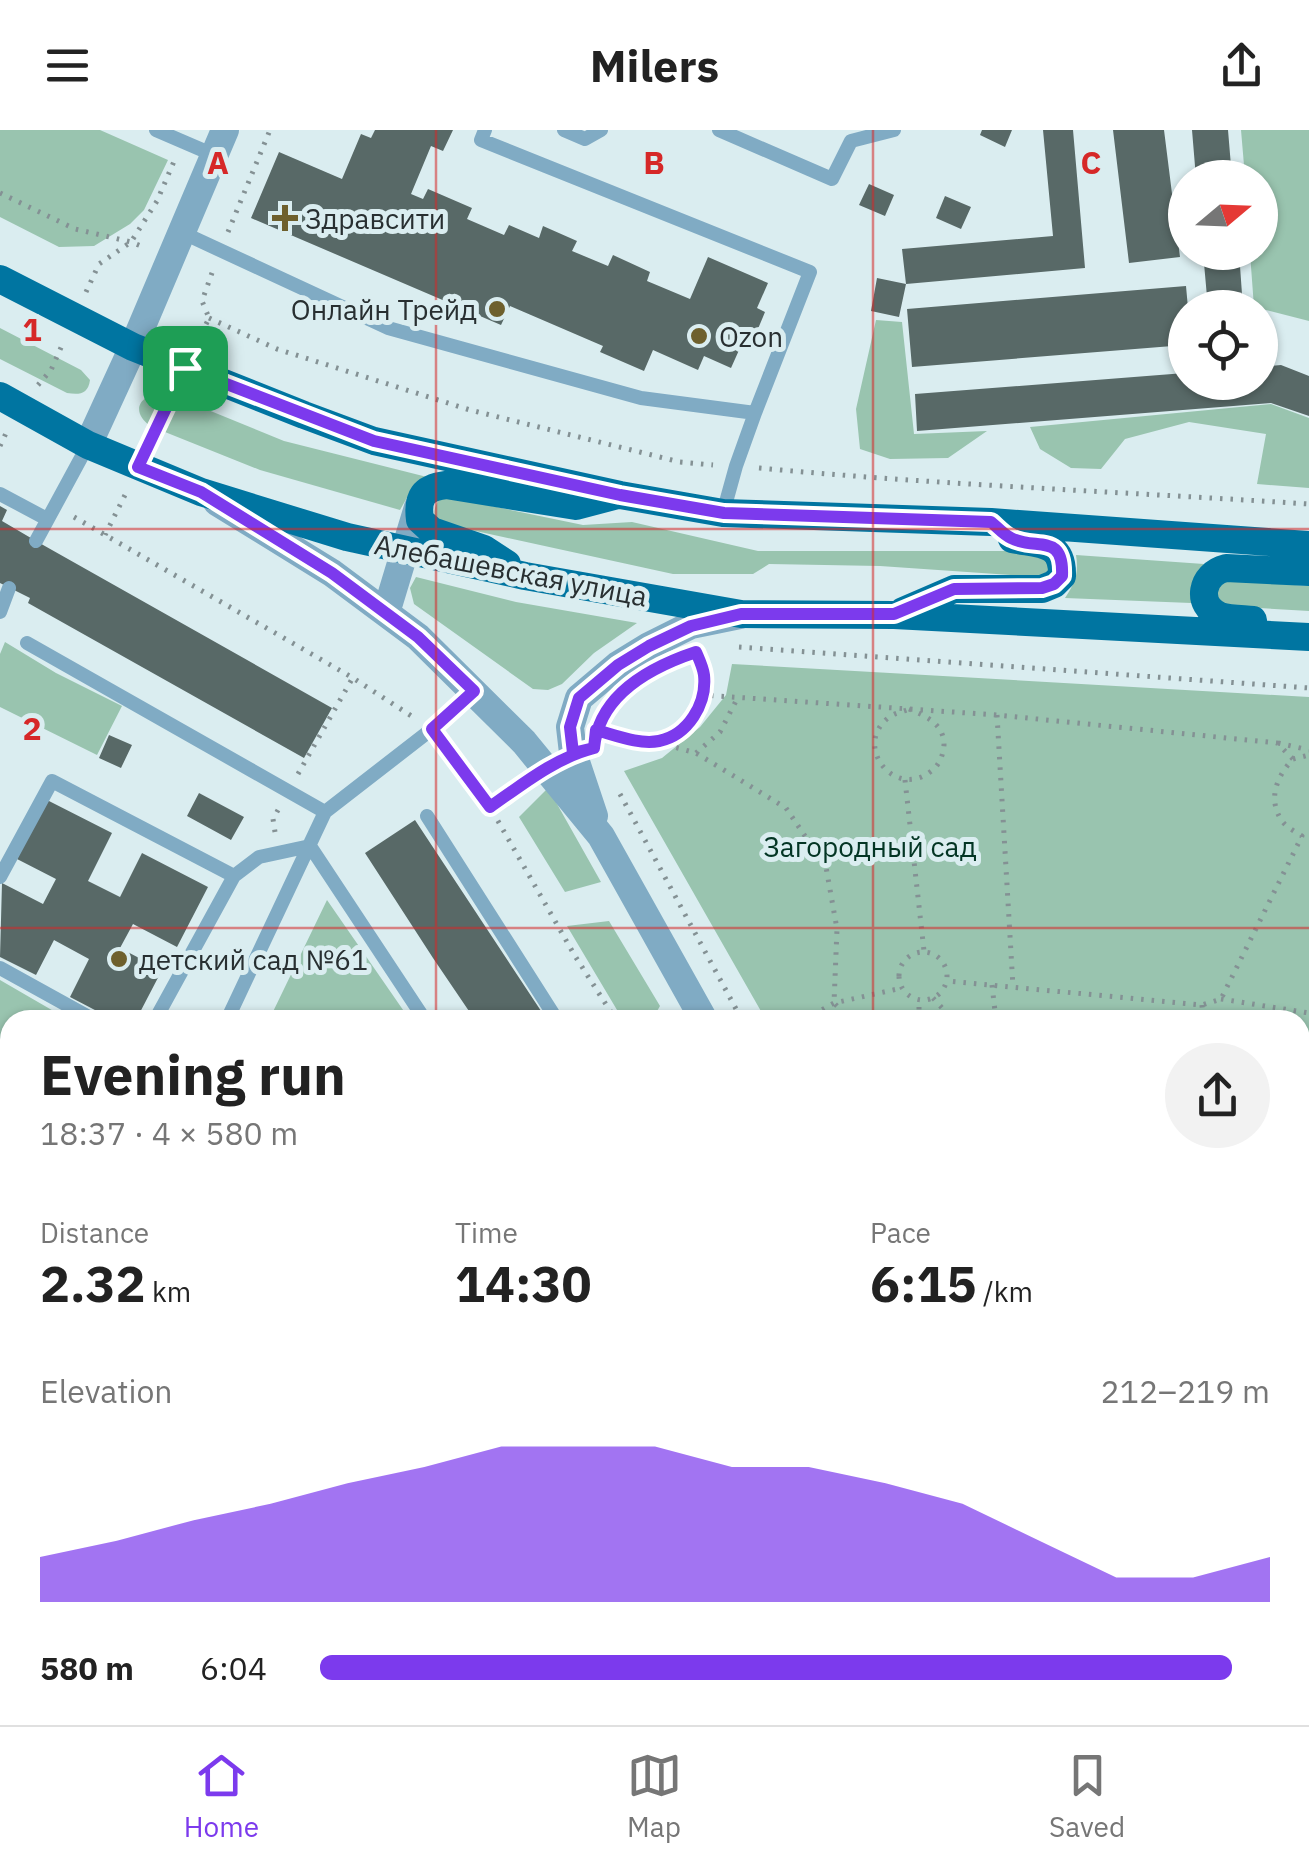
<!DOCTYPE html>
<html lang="en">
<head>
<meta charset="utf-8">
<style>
  :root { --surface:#fff; --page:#f2f2f2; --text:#222; --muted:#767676; --line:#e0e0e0; --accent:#7c3aed }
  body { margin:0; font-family:"IBM Plex Sans",sans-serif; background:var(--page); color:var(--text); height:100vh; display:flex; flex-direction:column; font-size:38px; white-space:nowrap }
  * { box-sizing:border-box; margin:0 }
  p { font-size:32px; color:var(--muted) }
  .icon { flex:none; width:55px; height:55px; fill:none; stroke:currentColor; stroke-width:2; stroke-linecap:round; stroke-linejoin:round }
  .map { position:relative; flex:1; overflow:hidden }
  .drawer { position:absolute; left:0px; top:880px; width:1310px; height:715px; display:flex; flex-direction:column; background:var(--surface); border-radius:30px 30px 0 0; box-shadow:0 2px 8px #0004 }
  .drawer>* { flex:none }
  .needle { width:65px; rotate:71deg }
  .fabs { position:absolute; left:1168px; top:30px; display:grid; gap:20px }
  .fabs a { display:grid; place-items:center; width:110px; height:110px; border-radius:50%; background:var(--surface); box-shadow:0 2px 8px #0004; font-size:50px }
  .pin { position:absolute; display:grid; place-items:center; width:85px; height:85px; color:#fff; margin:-42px; border-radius:20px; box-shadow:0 5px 15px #0006 }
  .round { display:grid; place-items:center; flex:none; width:105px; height:105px; border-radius:52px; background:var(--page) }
  .overview { display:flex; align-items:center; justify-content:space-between; height:170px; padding:0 40px }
  h1 { font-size:55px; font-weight:700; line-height:75px }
  .metrics { display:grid; grid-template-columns:repeat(3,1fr); gap:15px; height:170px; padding:10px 40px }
  .metrics div { display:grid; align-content:center }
  .metrics b { font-size:50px; font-weight:700 }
  .metrics small { font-size:28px; font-weight:400 }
  .metrics p { font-size:28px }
  .chart { height:280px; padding:20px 40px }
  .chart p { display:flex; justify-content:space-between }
  .chart svg { width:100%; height:180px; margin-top:10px; fill:var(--accent); opacity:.7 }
  ul { padding:0 40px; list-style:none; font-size:32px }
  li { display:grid; grid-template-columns:160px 120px 1fr; align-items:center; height:75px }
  li i { height:25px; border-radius:12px; background:var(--accent) }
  header { display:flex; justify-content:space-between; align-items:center; height:130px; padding:0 40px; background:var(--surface); font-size:45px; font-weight:700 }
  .dock { display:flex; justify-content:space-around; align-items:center; height:140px; border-top:2px solid var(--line); background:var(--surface); font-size:28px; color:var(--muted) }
  .dock a { display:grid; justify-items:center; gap:5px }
  .dock .on { color:var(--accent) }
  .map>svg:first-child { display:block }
  .green { fill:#99c4af }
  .building { fill:#586967 }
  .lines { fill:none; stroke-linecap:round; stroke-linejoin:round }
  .path { stroke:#849194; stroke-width:5; stroke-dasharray:2.5 8; stroke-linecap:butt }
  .service { stroke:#80abc4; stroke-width:14 }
  .minor { stroke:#80abc4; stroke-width:28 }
  .tertiary { stroke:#80abc4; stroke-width:28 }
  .primary { stroke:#0075a1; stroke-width:28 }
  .route-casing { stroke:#fff; stroke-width:20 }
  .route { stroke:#7c3aed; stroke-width:12 }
  .grid { fill:none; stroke:#d62828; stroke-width:2.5; stroke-opacity:0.55 }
  .poi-dot { fill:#6e602d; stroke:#daedf0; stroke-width:4 }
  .labels { text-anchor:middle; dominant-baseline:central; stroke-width:10; stroke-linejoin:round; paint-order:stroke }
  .poi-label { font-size:28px; fill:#282f31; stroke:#daedf0; text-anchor:start }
  .street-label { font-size:28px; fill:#282f31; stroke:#daedf0 }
  .park-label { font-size:28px; fill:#033524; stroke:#daedf0 }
  .grid-label { font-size:32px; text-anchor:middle; font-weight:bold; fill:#d62828; stroke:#daedf0; stroke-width:10; stroke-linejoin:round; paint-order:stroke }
</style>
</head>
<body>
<header><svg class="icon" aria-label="menu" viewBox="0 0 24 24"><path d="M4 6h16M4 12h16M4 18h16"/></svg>Milers<svg class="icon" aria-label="share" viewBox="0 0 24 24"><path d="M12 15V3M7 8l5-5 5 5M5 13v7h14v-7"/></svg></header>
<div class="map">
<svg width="1309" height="1595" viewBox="0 0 1309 1595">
  <rect width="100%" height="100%" fill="#daedf0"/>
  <path class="green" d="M0,0H100L168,30L144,80L130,94L94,116L59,117L0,87Z
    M1241,0H1309V191L1254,177L1250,123L1260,122V48L1245,47Z
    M876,190L902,192L914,304L987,301L948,328L890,329L860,319L856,279Z
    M0,198L81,240L90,250C88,264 80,265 67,263L0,229Z
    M164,262L284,311L431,348L409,364L400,380L260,340L150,296C129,280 141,264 164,262Z
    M1271,274L1309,288V358L1257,354L1266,304L1189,292L1125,309L1101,339L1071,338L1040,319L1030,297Z
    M448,367L583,395L632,392L758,421H1035L1047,424L1053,441L1040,447L880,436L769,434L753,444H673L439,393C432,384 434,379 439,369Z
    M1076,425L1204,434L1192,453L1191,473L1065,468C1075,453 1079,443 1076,425Z
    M416,447L516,472L637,493L594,523L562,554L548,560L533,559L414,474L410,458Z
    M1226,450L1309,456V481L1226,476L1218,472L1216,459Z
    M5,512L56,543L122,576L97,625L0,577V524Z
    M732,534L1309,567V1090L1300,1089V890H766L624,641L662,628L700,597L726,565Z
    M548,658L601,752L565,762L519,687Z
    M327,770L410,890H269Z
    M609,791L660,876L652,890H623L567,796Z
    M0,850L69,890H10V989L0,984Z"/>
  <path class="building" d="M375,0H453L443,21L431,16L411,64L423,69L428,59L472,78L467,89L504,105L509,95L539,108L543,96L577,111L572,121L608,136L613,125L650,142L647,151L690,169L708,127L768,153L757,178L765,182L752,213L744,209L731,238L704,226L698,240L653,220L644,241L600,222L603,216L510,176L501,195L251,88L279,22L342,49L361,4L371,8Z
    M982,0H1012L1005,17L980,5Z
    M1043,0H1073L1085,138L906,154L902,119L1053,106Z
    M1113,0H1164L1180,127L1129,133Z
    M1192,0H1228L1232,48H1196Z
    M869,54L894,65L885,86L859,75Z
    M945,66L971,77L961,99L936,88Z
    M1203,122H1239L1243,178H1208Z
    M877,148L906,154L899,187L871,181Z
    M1186,156L1188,178H1185V215L912,237L907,179Z
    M1281,235L1309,246V286L1271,273L917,301L915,264L1185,243V252H1260V237Z
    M0,376L7,380L2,391L36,411L332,578L304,628L28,473L30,468L0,453Z
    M109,605L132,615L121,638L99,628Z
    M199,663L244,687L231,710L187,686Z
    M47,670L112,703L88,751L120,767L142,723L208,757L177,817L133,794L120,818L162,840L136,890H114L70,867L89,829L54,810L36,845L0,827L2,753L43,774L56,749L17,729Z
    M415,690L547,890H475L433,828L365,723Z
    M0,1033L10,1038V1097L0,1117Z
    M1300,1089L1309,1090V1123L1300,1122Z
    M1309,1284V1332L1300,1339V1289Z
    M10,1312V1392L0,1415V1334Z
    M1309,1417V1500L1300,1508V1426Z
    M0,1489L10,1494V1537L0,1532Z
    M1309,1522V1595H1225L1236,1585H1300V1529Z
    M0,1551L10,1556V1583L0,1578Z
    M15,1585H72L93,1595H36Z
    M116,1585H208L230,1595H138Z
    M299,1585H466L487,1595H321Z
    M510,1585H594L616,1595H532Z"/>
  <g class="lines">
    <path class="path" d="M0,63L75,99L131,112L146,118
      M228,102L270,0
      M86,162L99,134L131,112L157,71L175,29
      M209,188L277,219L470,280L680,332L713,335
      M197,213L209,188L202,171L213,140
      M38,255L51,240L63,213
      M150,313L173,264
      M0,316L7,301
      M759,338C942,355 1126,362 1309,374
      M74,387L353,548L413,587
      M105,405L126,363
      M739,517L1309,558
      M696,522L704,543L703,565L997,585L1277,613L1293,629C1277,646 1267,669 1282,691C1286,697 1296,702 1302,706L1221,869L1202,875L947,851
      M909,579C926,586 944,594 944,615C943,626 939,636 930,642C894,669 853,616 888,588C894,583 902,582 909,579Z
      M997,585L1013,857
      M600,601C648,614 683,621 703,565
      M656,612L696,623L786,678L826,737L837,799L834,873L851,890
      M1278,613L1309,620
      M443,614L490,677L575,826L616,890
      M696,623L720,602L737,569
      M1293,629L1309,625
      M298,644L352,549
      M905,650L924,821
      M620,664L742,890
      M490,677L525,653
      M275,702L273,689L278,680
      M899 846a24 24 0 1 1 48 0a24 24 0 1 1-48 0Z
      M992,855L996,890
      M933,868L953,890
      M1221,869L1309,883
      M1202,875L1203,890
      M804,890L834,873L902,858
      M919,890V870
      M1300,979L1309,981
      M1300,1041L1309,1043
      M0,1430L10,1411
      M1037,1585L1038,1595
      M1103,1595L1109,1585"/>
    <path class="service" d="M156,0L214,25
      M564,0L585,9L601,0
      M719,0L832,49L851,11L894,0
      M181,102L388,198L641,268L755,283L810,142L481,10L485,0
      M0,364L47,389
      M723,383L736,336L755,283
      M36,411L88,315
      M0,482L9,458
      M27,513L325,682
      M427,686L557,890
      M310,716L425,890
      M0,747L52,651L234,746
      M0,838L94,890
      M155,890L234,746L259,727L310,716
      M227,890L325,682L432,599L474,561
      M0,1017L10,1022
      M0,1184L10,1164
      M1300,1368L1309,1360
      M634,1585L661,1595
      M843,1595L865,1585"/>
    <path class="minor" d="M88,315L133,217L225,0
      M1300,1556L1309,1548"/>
    <path class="tertiary" d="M217,372L332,443L418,507L524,612L601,706L704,890
      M386,483L418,377
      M594,686L573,623L570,597L579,568L618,535L649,516L691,495L740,485
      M1069,1585L1070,1595"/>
    <path class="primary" d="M0,149L133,217L304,285L374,311L620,365L723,383L991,392L1309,415
      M0,266L88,315L201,362L347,407L525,446L741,484L894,485L1309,507
      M507,434L484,419L432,401L420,390C417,367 423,358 446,355L576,376L614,366
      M903,481L954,459H1042L1054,454L1062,446C1063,411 1040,415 1012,409
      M1253,490C1243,489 1229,489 1220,486C1195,475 1201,444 1226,438L1309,442"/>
  </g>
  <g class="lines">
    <defs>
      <path id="route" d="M185,238L138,337L201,362L332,443L418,507L474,561L432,599L490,677C523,654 555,628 594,618L596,600C615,605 639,615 659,611C688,605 707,574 704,545C703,537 699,529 696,522C651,537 599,564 594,618L573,623L570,597L579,568L618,535L649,516L691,496L741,484H894L954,459L1042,458L1054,454L1062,446C1064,402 1036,421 1011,408C1004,405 997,397 991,392L724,383L620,365L374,311L185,238"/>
    </defs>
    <use href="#route" class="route-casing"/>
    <use href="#route" class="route"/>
  </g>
  <path class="grid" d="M436,0V890M873,0V890M0,399H1309M0,798H1309M0,1196H10M1300,1196H1309M436,1585V1595M873,1585V1595"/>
  <g class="poi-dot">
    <path d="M280 73h10v10h10v10h-10v10h-10v-10h-10v-10h10z"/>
    <circle cx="497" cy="179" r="10"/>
    <circle cx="699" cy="206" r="10"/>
    <circle cx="119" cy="829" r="10"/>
  </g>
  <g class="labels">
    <g class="poi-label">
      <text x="305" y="88">Здравсити</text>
      <text x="477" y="179" text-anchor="end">Онлайн Трейд</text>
      <text x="719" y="206">Ozon</text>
      <text x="139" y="829">детский сад №61</text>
    </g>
    <g class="street-label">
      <text transform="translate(511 440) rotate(11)">Алебашевская улица</text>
    </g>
    <g class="park-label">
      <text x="870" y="716">Загородный сад</text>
    </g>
  </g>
  <g class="grid-label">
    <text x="218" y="44">A</text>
    <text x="654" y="44">B</text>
    <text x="1091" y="44">C</text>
    <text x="32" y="211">1</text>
    <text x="32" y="610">2</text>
  </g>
</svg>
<div class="fabs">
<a><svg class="needle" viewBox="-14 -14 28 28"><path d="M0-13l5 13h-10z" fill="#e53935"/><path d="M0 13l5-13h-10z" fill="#767676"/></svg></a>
<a><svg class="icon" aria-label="locate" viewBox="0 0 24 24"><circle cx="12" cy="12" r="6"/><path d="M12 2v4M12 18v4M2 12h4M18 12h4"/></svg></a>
</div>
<div class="pin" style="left:185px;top:238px;background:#1e9e55"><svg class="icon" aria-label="arrive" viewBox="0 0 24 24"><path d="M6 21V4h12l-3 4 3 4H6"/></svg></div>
<section class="drawer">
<div class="overview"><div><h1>Evening run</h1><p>18:37 · 4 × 580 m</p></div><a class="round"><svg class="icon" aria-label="share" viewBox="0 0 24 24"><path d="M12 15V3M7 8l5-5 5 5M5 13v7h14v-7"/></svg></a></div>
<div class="metrics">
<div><p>Distance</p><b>2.32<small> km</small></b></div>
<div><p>Time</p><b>14:30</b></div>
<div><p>Pace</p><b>6:15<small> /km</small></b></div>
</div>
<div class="chart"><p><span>Elevation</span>212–219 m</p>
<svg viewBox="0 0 160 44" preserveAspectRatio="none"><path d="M0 44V33L10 29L20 24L30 20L40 15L50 11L60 6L70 6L80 6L90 11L100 11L110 15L120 20L130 29L140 38L150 38L160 33V44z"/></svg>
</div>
<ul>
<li><b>580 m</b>6:04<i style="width:96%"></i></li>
</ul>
</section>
</div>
<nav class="dock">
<a class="on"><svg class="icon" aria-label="home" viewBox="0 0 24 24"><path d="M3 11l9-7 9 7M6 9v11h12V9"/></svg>Home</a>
<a><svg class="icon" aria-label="map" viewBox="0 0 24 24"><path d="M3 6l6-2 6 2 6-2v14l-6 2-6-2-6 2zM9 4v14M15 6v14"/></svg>Map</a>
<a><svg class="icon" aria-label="saved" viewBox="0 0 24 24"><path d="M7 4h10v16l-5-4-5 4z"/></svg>Saved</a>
</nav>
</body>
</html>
